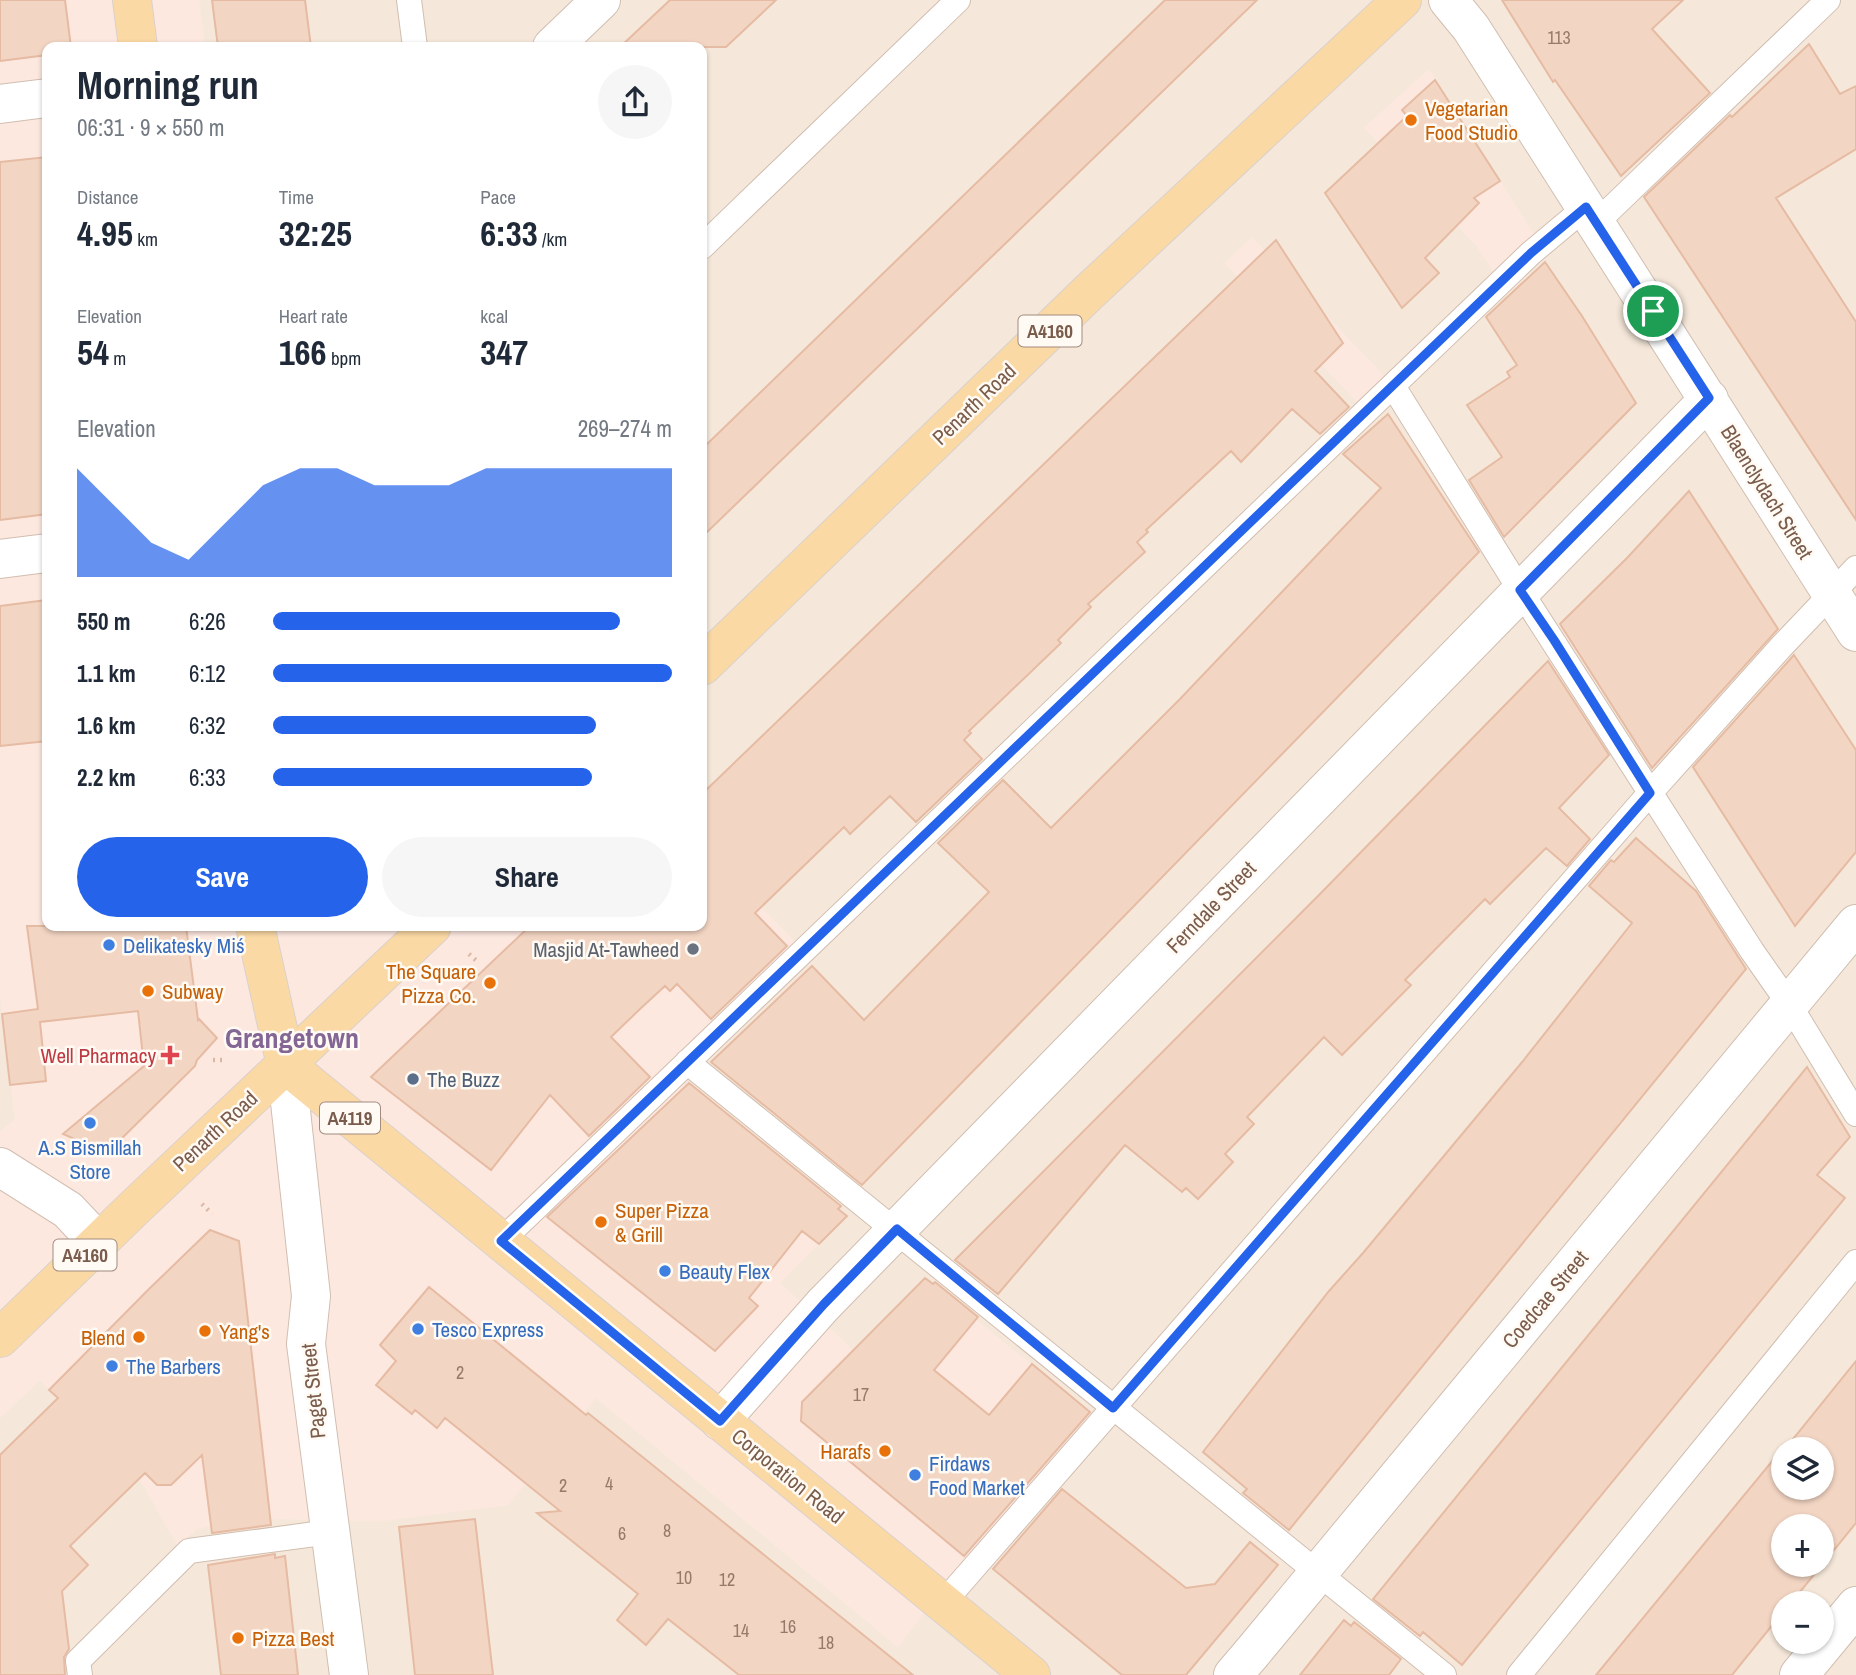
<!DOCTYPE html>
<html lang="en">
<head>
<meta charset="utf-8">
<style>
  :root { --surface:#fff; --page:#f6f6f7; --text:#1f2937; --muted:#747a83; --accent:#2563eb }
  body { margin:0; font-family:"Archivo Narrow",sans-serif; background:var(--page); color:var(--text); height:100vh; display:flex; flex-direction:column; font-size:26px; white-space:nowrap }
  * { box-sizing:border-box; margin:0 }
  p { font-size:23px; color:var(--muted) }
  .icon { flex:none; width:38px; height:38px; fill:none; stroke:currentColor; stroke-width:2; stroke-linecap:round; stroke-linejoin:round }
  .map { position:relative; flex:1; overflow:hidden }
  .drawer { position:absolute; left:42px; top:42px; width:665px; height:889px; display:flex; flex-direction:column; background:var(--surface); border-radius:14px; box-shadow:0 2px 5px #0004 }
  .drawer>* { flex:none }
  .tools { position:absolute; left:1771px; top:1437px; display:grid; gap:14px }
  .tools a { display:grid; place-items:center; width:63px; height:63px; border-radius:50%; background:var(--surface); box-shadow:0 2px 5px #0004; font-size:35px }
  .pin { position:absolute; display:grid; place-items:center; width:60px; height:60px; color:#fff; margin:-30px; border:4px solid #fff; border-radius:50%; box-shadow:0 2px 7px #0007 }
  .round { display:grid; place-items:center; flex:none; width:74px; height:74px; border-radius:37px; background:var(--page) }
  .overview { display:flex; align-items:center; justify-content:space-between; height:119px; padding:0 35px }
  h1 { font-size:38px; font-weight:800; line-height:52px }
  .stats { display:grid; grid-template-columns:repeat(3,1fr); gap:10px; height:119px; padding:7px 35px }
  .stats div { display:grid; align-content:center }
  .stats b { font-size:35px; font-weight:800 }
  .stats small { font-size:19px; font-weight:400 }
  .stats p { font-size:19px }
  .chart { height:196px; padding:14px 35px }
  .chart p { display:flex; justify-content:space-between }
  .chart svg { width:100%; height:126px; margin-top:7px; fill:var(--accent); opacity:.7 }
  .cta { display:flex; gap:14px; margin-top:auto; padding:14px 35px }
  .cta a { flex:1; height:80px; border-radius:42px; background:var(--accent); color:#fff; font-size:28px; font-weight:800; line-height:80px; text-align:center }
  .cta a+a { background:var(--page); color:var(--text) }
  ul { padding:0 35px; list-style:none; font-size:23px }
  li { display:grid; grid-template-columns:112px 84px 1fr; align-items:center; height:52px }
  li i { height:18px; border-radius:9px; background:var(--accent) }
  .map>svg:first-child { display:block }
  .residential { fill:#f5e8da; fill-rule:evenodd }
  .commercial { fill:#fde8e0 }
  .building { fill:#f3d5c3; stroke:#e6bba3; stroke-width:2; fill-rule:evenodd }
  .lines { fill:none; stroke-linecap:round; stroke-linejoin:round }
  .service-casing { stroke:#d1beb0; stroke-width:26 }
  .pedestrian-casing { stroke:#d1beb0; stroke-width:40 }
  .minor-casing { stroke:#d1beb0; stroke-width:40 }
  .primary-casing { stroke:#dad1cd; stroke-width:40 }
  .path { stroke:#d9b8a5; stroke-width:4.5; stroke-dasharray:2 5; stroke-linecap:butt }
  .service { stroke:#fff; stroke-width:24 }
  .pedestrian { stroke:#fff; stroke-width:38 }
  .minor { stroke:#fff; stroke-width:38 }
  .primary { stroke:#fbd9a5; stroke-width:38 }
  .route-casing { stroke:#fff; stroke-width:14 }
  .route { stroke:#2563eb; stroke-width:9 }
  .food-dot { fill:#e8710a; stroke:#fffaf3; stroke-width:2.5 }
  .shop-dot { fill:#3f7fe0; stroke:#fffaf3; stroke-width:2.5 }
  .worship-dot { fill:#6b7280; stroke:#fffaf3; stroke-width:2.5 }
  .health-dot { fill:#e0444e; stroke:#fffaf3; stroke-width:2.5 }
  .service-dot { fill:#5c6f8a; stroke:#fffaf3; stroke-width:2.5 }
  .labels { text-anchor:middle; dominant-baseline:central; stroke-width:5; stroke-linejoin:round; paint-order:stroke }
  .number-label { font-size:18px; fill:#987a6a }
  .shield { fill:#fffaf3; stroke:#a28b7f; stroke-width:2 }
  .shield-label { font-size:19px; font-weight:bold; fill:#7a5c4d }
  .food-label { font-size:21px; fill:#c56008; stroke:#fffaf3; text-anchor:start }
  .street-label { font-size:21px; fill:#7a5c4d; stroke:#fffaf3 }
  .shop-label { font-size:21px; fill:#366cbe; stroke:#fffaf3; text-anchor:start }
  .worship-label { font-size:21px; fill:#5b616d; stroke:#fffaf3; text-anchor:end }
  .health-label { font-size:21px; fill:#be3a42; stroke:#fffaf3; text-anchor:end }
  .service-label { font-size:21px; fill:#4e5e75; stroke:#fffaf3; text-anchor:start }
  .district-label { font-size:28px; font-weight:bold; fill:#846695; stroke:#fffaf3 }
</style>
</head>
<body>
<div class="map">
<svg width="1856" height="1675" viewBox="0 0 1856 1675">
  <rect width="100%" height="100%" fill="#fdf6ec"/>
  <path class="residential" d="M0,0H1856V1675H0ZM47,47H702V926H47ZM1783,1449H1822V1488H1783ZM1783,1526H1822V1564H1783ZM1783,1603H1822V1642H1783Z"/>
  <path class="commercial" d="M0,0H199L205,47H47V926H702V846L795,942L667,1068L707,1104L847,1216L780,1283L853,1350L925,1278L1092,1414L963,1561L898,1647L596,1398L508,1505L383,1521L271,1519L211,1526L197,1529L178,1546L143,1485L40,1380L0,1418V1132L15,1119L0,996Z
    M1429,69L1535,236L1495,274L1475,244L1364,128Z
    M1252,237L1386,378L1359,404L1225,263Z"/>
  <path class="building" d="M0,0H65L71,47H47V55L0,61Z
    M212,0H305L311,47H218Z
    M670,0H776L726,47H620Z
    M1165,0H1257L702,537V449Z
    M1502,0H1683L1652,29L1710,93L1621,176L1555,80L1553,82Z
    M1809,44L1840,94L1856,86V149L1776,198L1856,322V520L1644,197L1730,115L1732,117Z
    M1435,80L1500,181L1474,198L1479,203L1425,258L1439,273L1402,308L1325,193L1407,116L1402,110Z
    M47,157V514L0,520V162Z
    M1276,240L1343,343L1315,371L1349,407L1320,434L1292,409L1241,462L1231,451L1146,530L1148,532L1137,542L1145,552L1088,604L1091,607L1058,640L1061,643L969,731L971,733L964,740L982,759L916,822L890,796L850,834L844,827L755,913L787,946L711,1019L677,984L670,991L665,986L640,1009L611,1037L650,1077L589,1136L550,1095L491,1170L371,1077L530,926H702V794Z
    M1545,262L1582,316L1636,403L1504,537L1469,480L1502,457L1467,405L1510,377L1507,372L1517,365L1486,317Z
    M1388,414L1479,552L862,1185L711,1062L812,966L864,1020L989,892L938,843L1003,780L1051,828L1180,699L1381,488L1343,454Z
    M1689,491L1778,629L1652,768L1560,624L1627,558Z
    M47,600V741L0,746V606Z
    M1794,655L1856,750V852L1795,926L1693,767Z
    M1548,661L1609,755L1559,808L1590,839L1567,866L1546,848L1490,904L1485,899L1405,980L1411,985L1342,1055L1324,1037L1247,1117L1254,1124L1225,1154L1233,1162L1198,1199L1186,1188L1182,1192L1125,1145L998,1294L955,1260L1318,896Z
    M1636,838L1696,891L1746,969L1289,1530L1243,1493L1247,1489L1203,1452L1329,1291L1363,1253L1523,1061L1632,923L1589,886L1611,860L1614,862Z
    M27,926H186L198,1020L199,1019L217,1038L197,1060L195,1066L107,1153L63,1134L144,1066L138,1011L40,1022L46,1081L10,1085L2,1014L38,1009Z
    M1807,1067L1850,1137L1817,1175L1845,1198L1462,1665L1423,1632L1420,1636L1373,1599Z
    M689,1083L841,1206L838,1209L847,1216L819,1244L802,1231L749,1298L758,1306L715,1351L547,1217Z
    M210,1230L239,1241L271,1525L212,1533L202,1455L171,1485H157L145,1473L70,1546L88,1565L62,1591L69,1649L64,1657L65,1675H0V1455L58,1398L49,1390L149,1289Z
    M925,1278L933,1284L935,1282L978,1317L934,1370L989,1415L1032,1364L1090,1412L964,1556L801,1421L802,1402Z
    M429,1287L586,1415L588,1413L913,1675H739L668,1619L646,1645L617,1620L638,1594L537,1513L560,1511L445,1418L437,1428L415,1410L412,1414L376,1385L396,1361L380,1345Z
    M1856,1361V1523L1791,1603H1783V1612L1732,1675H1596L1783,1448V1488H1822V1449H1785ZM1783,1526H1822V1564H1783Z
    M1062,1489L1186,1588L1215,1584L1250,1542L1278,1565L1186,1675H1122L993,1569Z
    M475,1519L493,1675H415L399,1527Z
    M275,1554V1558L285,1556L298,1675H221L208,1565Z
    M1344,1620L1351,1626L1354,1622L1401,1659L1389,1675H1300Z"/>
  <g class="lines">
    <defs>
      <path id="service" d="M409,0L415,47
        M1596,223L1828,0
        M702,247L958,0
        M1393,386L1520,590L1752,951L1789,1004L1856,1114
        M687,1062L1444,1675
        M501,1241L1531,253L1586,207
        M943,1603L1650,793L1781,647L1856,568
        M80,1675L78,1661L189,1551L330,1532
        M1519,1675L1856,1262"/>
      <path id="pedestrian" d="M720,1421L824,1304
        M1233,1675L1251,1654"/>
      <path id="minor" d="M1448,0L1471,28L1856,632
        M552,47L601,0
        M0,104L47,98
        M0,559L47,553
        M286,1065L311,1296L306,1344L349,1675
        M0,1167L68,1210L98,1242
        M824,1304L1709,399
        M1251,1654L1856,924
        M1799,1675L1856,1606"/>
      <path id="primary" d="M132,0L138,47
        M702,666L1088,293L1402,0
        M255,926L286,1065
        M286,1065L1031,1675
        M0,1338L132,1210L432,926"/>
    </defs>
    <use href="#service" class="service-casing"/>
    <use href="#pedestrian" class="pedestrian-casing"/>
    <use href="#minor" class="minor-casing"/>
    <use href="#primary" class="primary-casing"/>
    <path class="path" d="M469,954L478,962
      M213,1060H223
      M202,1204L212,1214"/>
    <use href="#service" class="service"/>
    <use href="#pedestrian" class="pedestrian"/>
    <use href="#minor" class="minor"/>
    <use href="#primary" class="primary"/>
  </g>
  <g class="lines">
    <defs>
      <path id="route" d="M1586,207L1709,398L1520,590L1554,640L1650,793L1113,1408L897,1229L824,1304L720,1421L501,1241L1531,253Z"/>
    </defs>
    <use href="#route" class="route-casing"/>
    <use href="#route" class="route"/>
  </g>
  <g class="food-dot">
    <circle cx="1411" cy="120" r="7"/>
    <circle cx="490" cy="983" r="7"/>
    <circle cx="148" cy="991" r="7"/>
    <circle cx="601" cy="1222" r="7"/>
    <circle cx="205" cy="1331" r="7"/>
    <circle cx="139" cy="1337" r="7"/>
    <circle cx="885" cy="1451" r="7"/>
    <circle cx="238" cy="1638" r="7"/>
  </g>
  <g class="shop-dot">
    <circle cx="109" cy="945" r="7"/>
    <circle cx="90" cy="1123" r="7"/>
    <circle cx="665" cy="1271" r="7"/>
    <circle cx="418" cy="1329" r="7"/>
    <circle cx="112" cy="1366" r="7"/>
    <circle cx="915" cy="1475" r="7"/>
  </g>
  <circle class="worship-dot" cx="693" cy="949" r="7"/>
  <path class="health-dot" d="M166.5 1044.5h7v7h7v7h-7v7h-7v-7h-7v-7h7z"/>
  <circle class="service-dot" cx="413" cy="1079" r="7"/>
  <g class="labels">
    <g class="number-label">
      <text x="1559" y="37">113</text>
      <text x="460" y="1372">2</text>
      <text x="861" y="1394">17</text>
      <text x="609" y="1483">4</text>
      <text x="563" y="1485">2</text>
      <text x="667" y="1530">8</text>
      <text x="622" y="1533">6</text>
      <text x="684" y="1577">10</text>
      <text x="727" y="1579">12</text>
      <text x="788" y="1626">16</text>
      <text x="741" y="1630">14</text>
      <text x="826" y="1642">18</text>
    </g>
    <g class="shield">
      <rect x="1018.5" y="315.5" width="63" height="31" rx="5"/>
      <rect x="320" y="1102.5" width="60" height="31" rx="5"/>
      <rect x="53.5" y="1239.5" width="63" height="31" rx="5"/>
    </g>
    <g class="shield-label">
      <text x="1050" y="331">A4160</text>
      <text x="350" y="1118">A4119</text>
      <text x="85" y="1255">A4160</text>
    </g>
    <g class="food-label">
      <text x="1425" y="108">Vegetarian<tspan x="1425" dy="24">Food Studio</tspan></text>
      <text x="476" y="971" text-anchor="end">The Square<tspan x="476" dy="24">Pizza Co.</tspan></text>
      <text x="162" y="991">Subway</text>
      <text x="615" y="1210">Super Pizza<tspan x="615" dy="24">&amp; Grill</tspan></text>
      <text x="219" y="1331">Yang's</text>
      <text x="125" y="1337" text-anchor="end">Blend</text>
      <text x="871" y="1451" text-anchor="end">Harafs</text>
      <text x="252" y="1638">Pizza Best</text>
    </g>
    <g class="street-label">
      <text transform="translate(974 404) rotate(-44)">Penarth Road</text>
      <text transform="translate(1767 492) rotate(58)">Blaenclydach Street</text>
      <text transform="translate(1211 907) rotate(-46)">Ferndale Street</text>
      <text transform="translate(215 1131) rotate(-43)">Penarth Road</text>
      <text transform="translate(1545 1299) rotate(-50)">Coedcae Street</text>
      <text transform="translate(313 1391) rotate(-96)">Paget Street</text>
      <text transform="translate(788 1476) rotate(39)">Corporation Road</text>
    </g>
    <g class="shop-label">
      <text x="123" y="945">Delikatesky Miś</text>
      <text x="90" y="1147" text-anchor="middle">A.S Bismillah<tspan x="90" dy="24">Store</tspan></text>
      <text x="679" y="1271">Beauty Flex</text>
      <text x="432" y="1329">Tesco Express</text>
      <text x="126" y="1366">The Barbers</text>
      <text x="929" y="1463">Firdaws<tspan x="929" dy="24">Food Market</tspan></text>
    </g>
    <g class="worship-label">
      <text x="679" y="949">Masjid At-Tawheed</text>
    </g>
    <g class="health-label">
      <text x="156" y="1055">Well Pharmacy</text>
    </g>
    <g class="service-label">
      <text x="427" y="1079">The Buzz</text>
    </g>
    <g class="district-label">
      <text x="292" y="1038">Grangetown</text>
    </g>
  </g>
</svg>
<div class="tools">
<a><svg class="icon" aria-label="layers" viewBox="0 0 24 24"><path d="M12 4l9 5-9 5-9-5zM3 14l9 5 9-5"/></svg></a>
<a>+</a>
<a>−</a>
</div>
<div class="pin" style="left:1653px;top:311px;background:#1e9e55"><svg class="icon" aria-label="arrive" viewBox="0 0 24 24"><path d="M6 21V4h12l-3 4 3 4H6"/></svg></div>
<section class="drawer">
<div class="overview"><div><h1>Morning run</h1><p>06:31 · 9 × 550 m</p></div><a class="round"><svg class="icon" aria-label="share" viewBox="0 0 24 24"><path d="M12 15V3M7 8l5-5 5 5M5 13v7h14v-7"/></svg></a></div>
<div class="stats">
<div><p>Distance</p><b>4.95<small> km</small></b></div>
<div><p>Time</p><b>32:25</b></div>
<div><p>Pace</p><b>6:33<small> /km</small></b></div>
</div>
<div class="stats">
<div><p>Elevation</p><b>54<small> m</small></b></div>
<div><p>Heart rate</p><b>166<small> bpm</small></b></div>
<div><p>kcal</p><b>347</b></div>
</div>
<div class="chart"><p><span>Elevation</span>269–274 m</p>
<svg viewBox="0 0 160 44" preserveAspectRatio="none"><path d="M0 44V6L10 19L20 32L30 38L40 25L50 12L60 6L70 6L80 12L90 12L100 12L110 6L120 6L130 6L140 6L150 6L160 6V44z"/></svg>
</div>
<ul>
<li><b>550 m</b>6:26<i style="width:87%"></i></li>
<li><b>1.1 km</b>6:12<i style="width:100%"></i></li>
<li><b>1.6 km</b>6:32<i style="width:81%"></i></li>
<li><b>2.2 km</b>6:33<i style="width:80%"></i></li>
</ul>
<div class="cta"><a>Save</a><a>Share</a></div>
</section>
</div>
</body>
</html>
